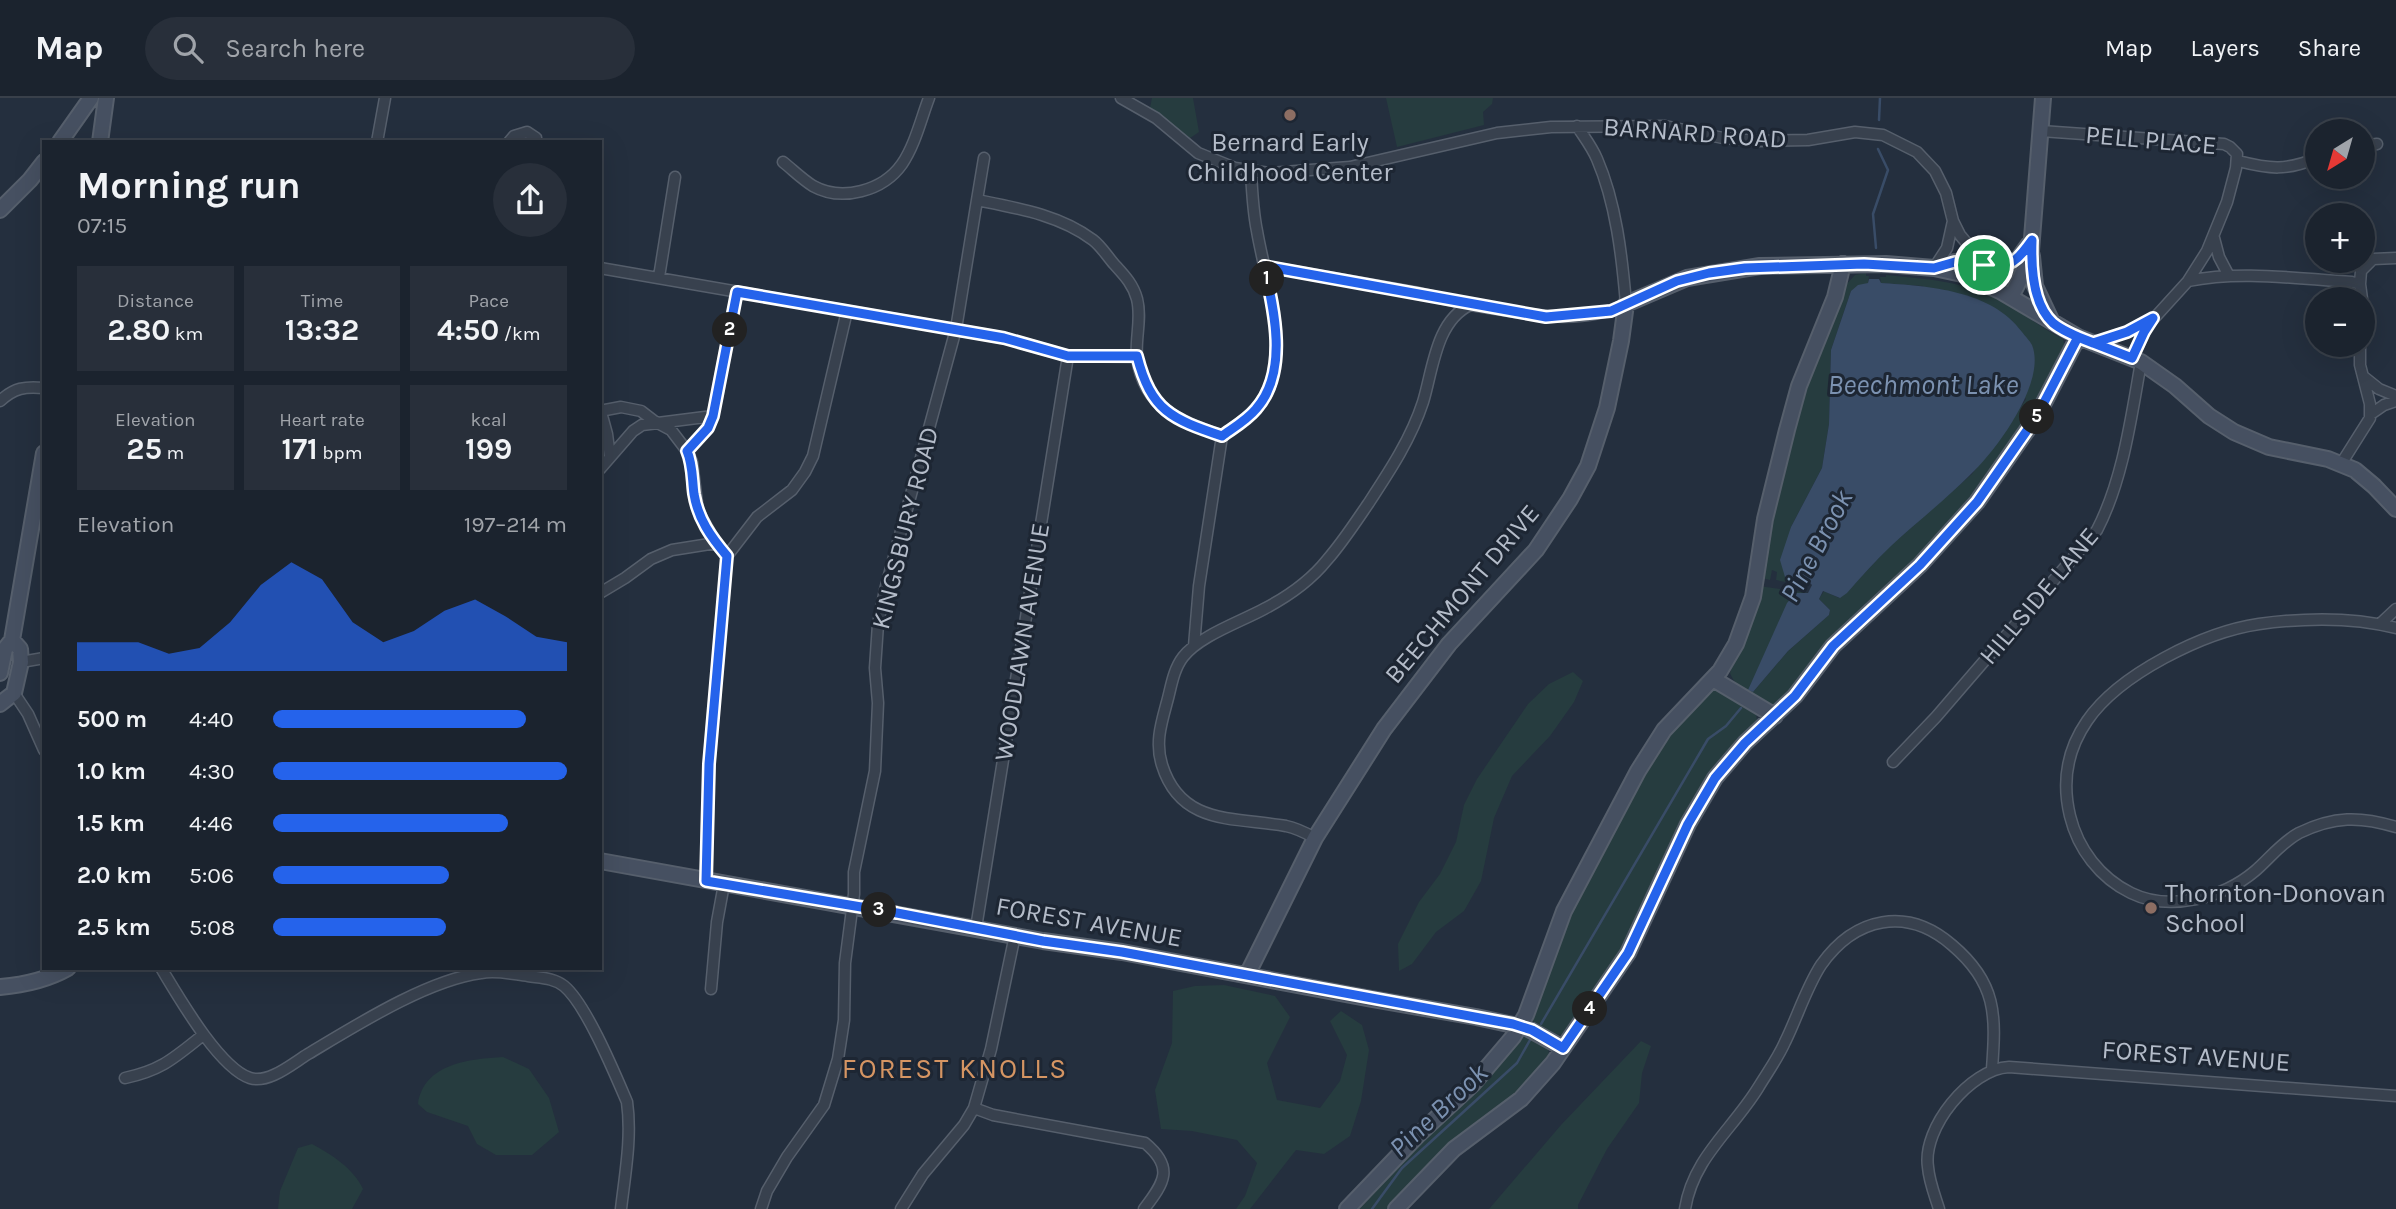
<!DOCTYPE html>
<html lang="en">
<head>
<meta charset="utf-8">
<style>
  :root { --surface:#1b232e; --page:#282f3a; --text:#f1f3f6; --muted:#a0a4aa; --line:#39404a; --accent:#2563eb }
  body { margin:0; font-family:Karla,sans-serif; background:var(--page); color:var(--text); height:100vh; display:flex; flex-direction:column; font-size:26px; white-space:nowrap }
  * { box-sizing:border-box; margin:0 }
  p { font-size:23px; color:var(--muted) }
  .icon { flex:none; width:38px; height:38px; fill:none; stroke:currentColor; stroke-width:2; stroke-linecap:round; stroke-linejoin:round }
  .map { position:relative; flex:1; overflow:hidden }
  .drawer { position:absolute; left:42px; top:42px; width:560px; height:830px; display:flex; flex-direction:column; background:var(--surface); border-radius:0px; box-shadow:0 7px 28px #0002,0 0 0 2px var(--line) }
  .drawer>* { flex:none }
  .needle { width:46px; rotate:217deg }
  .fabs { position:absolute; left:2305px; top:21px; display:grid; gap:14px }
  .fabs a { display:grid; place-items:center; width:70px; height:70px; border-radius:50%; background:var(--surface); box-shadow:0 7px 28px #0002,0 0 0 2px var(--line); font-size:35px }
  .pin { position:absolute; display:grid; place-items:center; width:60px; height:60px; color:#fff; margin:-30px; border:4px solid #fff; border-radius:50%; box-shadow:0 2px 7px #0007 }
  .km { position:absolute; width:35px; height:35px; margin:-18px; border-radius:50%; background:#222; color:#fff; font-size:19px; line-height:35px; text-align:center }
  .round { display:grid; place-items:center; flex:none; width:74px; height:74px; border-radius:37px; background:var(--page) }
  .summary { display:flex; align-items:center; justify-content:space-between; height:119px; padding:0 35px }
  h1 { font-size:38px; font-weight:700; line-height:52px }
  .figures { display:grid; grid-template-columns:repeat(3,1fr); gap:10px; height:119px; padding:7px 35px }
  .figures div { display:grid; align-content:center; border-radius:0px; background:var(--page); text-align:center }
  .figures b { font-size:30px; font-weight:700 }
  .figures small { font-size:19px; font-weight:400 }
  .figures p { font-size:19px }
  .chart { height:196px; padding:14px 35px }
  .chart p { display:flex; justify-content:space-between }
  .chart svg { width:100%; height:126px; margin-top:7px; fill:var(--accent); opacity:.7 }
  ul { padding:0 35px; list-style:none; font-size:23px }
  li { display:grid; grid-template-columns:112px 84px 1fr; align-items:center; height:52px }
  li i { height:18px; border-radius:9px; background:var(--accent) }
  header { display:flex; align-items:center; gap:42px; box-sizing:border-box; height:98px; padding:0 35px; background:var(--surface); border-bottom:2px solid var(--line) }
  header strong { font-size:33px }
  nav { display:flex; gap:38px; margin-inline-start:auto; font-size:24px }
  .search { width:490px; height:63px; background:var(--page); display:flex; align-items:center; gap:18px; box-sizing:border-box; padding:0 24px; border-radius:38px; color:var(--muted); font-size:26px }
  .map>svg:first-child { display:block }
  .green { fill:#263c3f }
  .water { fill:#394c67 }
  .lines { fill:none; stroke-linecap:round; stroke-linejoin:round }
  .stream { stroke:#394c67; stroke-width:2.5 }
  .street-casing { stroke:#565f6c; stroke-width:13 }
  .secondary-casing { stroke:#565f6c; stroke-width:18 }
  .street { stroke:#38414e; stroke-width:10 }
  .secondary { stroke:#465061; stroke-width:14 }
  .route-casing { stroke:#fff; stroke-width:14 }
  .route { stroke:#2563eb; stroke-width:9 }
  .education-dot { fill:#8d6e63; stroke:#1d2633; stroke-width:2.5 }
  .labels { text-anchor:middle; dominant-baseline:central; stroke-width:6; stroke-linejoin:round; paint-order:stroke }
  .street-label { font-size:26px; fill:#b4bcc9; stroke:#1d2633 }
  .poi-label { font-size:26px; fill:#b4bcc9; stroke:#1d2633 }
  .water-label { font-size:28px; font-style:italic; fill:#7c92b1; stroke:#1d2633 }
  .neighbourhood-label { font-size:28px; letter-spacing:2px; fill:#d59563; stroke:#1d2633 }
</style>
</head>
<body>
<header>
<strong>Map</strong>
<div class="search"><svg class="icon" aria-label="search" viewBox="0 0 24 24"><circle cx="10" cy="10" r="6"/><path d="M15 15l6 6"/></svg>Search here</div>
<nav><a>Map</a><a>Layers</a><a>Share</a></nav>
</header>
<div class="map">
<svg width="2396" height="1111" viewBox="0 0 2396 1111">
  <rect width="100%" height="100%" fill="#242f3e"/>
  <path class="green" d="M1152,0H1193L1199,34L1190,40L1150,10Z
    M1386,0H1493L1492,6L1483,14L1484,27L1397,49Z
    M1866,175V178H1869L1868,185L1851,193L1831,252L1829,326L1822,370L1791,429L1785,479L1810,485L1806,488L1776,482L1777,474L1772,472L1770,482L1762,480L1766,436L1801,297L1844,189L1855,177Z
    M1886,177C1926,181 1962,183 1997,201C2020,212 2040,230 2063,241L2065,250L2038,309L1974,403L1802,583L1773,608C1756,599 1737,593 1730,575L1759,488L1808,495L1763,562L1749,591L1753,594L1788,553L1829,517L1830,512L1819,501L1824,493L1839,500L1846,495L1888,450L1972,376L2006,332L2026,301L1923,188L1881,185L1880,179H1886Z
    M1573,574L1583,583L1574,604L1550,638L1512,678L1494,720L1481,783L1464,813L1436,834L1412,866L1399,873L1398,846L1419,804L1440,776L1456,744L1464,707L1477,681L1528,606L1549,586Z
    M1711,593H1718L1756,616L1757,623L1754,630L1721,665L1613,866L1569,934C1555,942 1536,931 1530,918L1554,846L1648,660L1705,596Z
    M1224,887L1275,898L1290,919L1267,965L1277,1002L1320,1010L1340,983L1347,957L1330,923L1341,913L1362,927L1369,952L1361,1003L1350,1038L1324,1056L1296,1052L1250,1111H1236L1245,1098L1257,1065L1237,1042L1192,1033L1161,1031L1155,992L1172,945L1173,893L1195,888Z
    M1525,938C1537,941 1553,947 1548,961L1516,1001L1458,1040L1389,1111H1352L1517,941Z
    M1641,943L1651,948L1642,975L1639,1005L1607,1051L1578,1107V1111H1489L1561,1027Z
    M503,959L529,971L549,1000L559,1034L532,1057H496L477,1046L468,1028L427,1014L418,1006C424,965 470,961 503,959Z
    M312,1046C331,1056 354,1071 363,1091L352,1111H278L280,1093L298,1050Z"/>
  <path class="water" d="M1869,181H1879L1881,185C1928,188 1992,192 2022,234C2025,238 2030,243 2032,247C2047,284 1996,353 1970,377C1945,402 1917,424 1891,448C1875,463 1861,479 1847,495L1840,500L1823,493L1819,501L1830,512L1829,517L1788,553L1753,594L1748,592L1787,505L1796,495H1808L1812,487L1810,485L1785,479L1780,462L1791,429L1822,370L1829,326L1831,252L1851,193L1858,187L1868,185Z"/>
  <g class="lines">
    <path class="stream" d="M1879,22L1880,0
      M1876,150L1873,116L1888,72L1878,51
      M1541,926L1708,641L1726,628L1741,610
      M1372,1111L1402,1070L1517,965L1530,942"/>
    <defs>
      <path id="street" d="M1121,0L1156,20L1198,55L1235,70L1269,75L1350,69L1497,35L1551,29L1665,28L1723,40L1759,43L1808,42L1855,34L1883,37L1917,54L1935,73L1946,95L1953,123L1960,137L1984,166
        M2041,33L2224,46L2230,49L2237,56L2236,70L2227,104L2207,153L2188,183L2148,227L2132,260
        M377,44L385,0
        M509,44L514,38L527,34L536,40L535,44
        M2362,48L2377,46
        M2238,63C2270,71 2286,73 2317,60
        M783,64C793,72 802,81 813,88C842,104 883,93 902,66C915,47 921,21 929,0
        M977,102L984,60
        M2214,140L2219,159L2229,178
        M1264,168L1419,195L1470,207
        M600,170L1004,240L1068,258L1137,259
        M1934,170L1947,150L1953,123
        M659,179L675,79
        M2188,183C2241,172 2298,181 2352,184L2360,186L2362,201
        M2360,186L2361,173L2373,161L2396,160
        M2093,245L2127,234L2150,222
        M2364,279L2379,291L2396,298
        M0,303C14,290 25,288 44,290
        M600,313L621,309L641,313L654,323L671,332L687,353L692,364L698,413L716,445
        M601,314L607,336L610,359
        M2371,316L2384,307L2396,303
        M687,353L707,330L713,318L737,194
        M2341,366L2370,320V306L2360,267V247
        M600,371L633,333L642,327L713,318
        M600,495L625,480L651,461L672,452L716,445L727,458
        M2380,526L2396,511
        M2396,530C2353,519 2303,520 2259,526C2204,534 2119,576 2087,623C2067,652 2062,685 2070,718C2078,751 2100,780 2131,795C2170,814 2223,800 2255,773C2269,761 2282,744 2299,735C2334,718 2360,718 2396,729
        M1194,548L1199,488L1222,338
        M21,564L44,560
        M14,595L28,616L44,652
        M1893,664L1936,619L2097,432C2123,382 2131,320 2141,264
        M1315,740C1306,735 1296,730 1286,728C1235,719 1181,728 1162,667C1155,645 1161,626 1167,604C1171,590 1173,572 1183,559C1199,538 1240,524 1264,511C1287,499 1311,482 1327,462C1342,445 1355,425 1368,406C1389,374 1411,341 1423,304C1433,271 1436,223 1470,207C1522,214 1576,230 1626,206C1622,158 1616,105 1597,61C1592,49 1584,39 1577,28
        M706,783L709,666L727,458L757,419L792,392L805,374L813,358L847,213
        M976,830L1068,258
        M161,870C178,898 219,970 250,980C269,986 293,965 308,956C355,928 427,882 481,875C497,872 512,876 528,878C541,880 554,880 564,888C586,906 615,976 627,1004C632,1039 625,1076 621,1111
        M711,891L717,824L724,786
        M125,980C162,972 174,960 203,937
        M974,1010L993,1017L1145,1045C1174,1069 1165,1084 1144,1111
        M761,1111L767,1093L787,1059L824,1007L838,961L844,922L845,865L854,796V774L875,673L878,605L875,570L878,526L885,492L956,231L977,102C1017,110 1060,117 1093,142C1101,148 1107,158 1114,166C1124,177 1133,186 1137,201C1142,221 1135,240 1137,260C1144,310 1180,323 1222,338C1238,326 1255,316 1265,298C1291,252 1265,181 1257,133C1253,114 1252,94 1251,74
        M901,1111L923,1076L964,1027L974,1010L991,951L1015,837
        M1685,1111C1693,1060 1732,1032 1758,990C1767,975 1778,960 1785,944C1797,920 1806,890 1821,867C1855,819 1907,808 1952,847C1997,885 1996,917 1992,971
        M1939,1111C1935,1098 1929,1083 1928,1069C1922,1030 1970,971 2009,969L2396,998"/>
      <path id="secondary" d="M60,44L91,0
        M100,44L106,0
        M0,112L30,82L44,64
        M2032,158L2035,188L2051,222
        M1937,169L1955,164L2005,167L2019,160L2029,146
        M2011,199L2021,179L2031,153L2043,0
        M0,575L5,551L12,542L44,355
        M1713,581L1775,618
        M0,606L14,595L21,564L20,551L12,542
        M600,763L1043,843L1122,854L1372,901L1476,919L1527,930L1563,950
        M1247,877L1315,740L1384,631L1449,546L1536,452L1570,401L1588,368L1607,310L1621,243L1626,206L1687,180L1760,168L1886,166L1934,170L1962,176L2000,193L2078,239L2141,264L2175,288L2209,318L2234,334L2269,349L2328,361L2355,372L2374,388L2396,411
        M0,889C24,887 47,882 68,870
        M1347,1111L1417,1038L1473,986L1513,939L1526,917L1564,813L1638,673L1664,632L1720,573L1736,546L1753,499L1765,421L1787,332L1799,288L1835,199L1843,166
        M1396,1111L1454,1051L1521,1001L1553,965L1628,855L1688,726L1715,680L1745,645L1795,598L1833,548L1920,467L1977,404L2037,318L2078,239"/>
    </defs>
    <use href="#street" class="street-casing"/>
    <use href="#secondary" class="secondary-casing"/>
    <use href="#street" class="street"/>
    <use href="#secondary" class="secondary"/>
  </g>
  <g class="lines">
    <defs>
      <path id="route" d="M1984,167L1955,164L1934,170L1864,166L1745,170L1709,175L1677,183L1611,213L1546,219L1264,168C1274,211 1289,274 1256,311C1247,322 1233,330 1222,338C1172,321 1151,313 1137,258H1068L1004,240L737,194L713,318L708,330L687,353C693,367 692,381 694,396C698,421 711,439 727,458L709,666L706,783L897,815L1043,843L1122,854L1513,926L1532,932L1563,950L1628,855L1688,726L1715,680L1745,645L1795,598L1833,548L1920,467L1977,404L2037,318L2078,239L2132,260L2144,234L2153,220L2127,234L2093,245C2080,240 2064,234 2053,225C2032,206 2031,168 2032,142C2017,163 2012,170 1984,167"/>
    </defs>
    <use href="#route" class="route-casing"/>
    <use href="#route" class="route"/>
  </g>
  <g class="education-dot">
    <circle cx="1290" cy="17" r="7"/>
    <circle cx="2151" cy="810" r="7"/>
  </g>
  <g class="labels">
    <g class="street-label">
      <text transform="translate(1695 35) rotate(4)">BARNARD ROAD</text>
      <text transform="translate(2151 42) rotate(5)">PELL PLACE</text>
      <text transform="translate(905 430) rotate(-76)">KINGSBURY ROAD</text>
      <text transform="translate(1462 496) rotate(-50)">BEECHMONT DRIVE</text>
      <text transform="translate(2039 498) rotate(-50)">HILLSIDE LANE</text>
      <text transform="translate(1022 544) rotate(-81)">WOODLAWN AVENUE</text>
      <text transform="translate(1089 824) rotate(10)">FOREST AVENUE</text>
      <text transform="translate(2196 958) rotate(4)">FOREST AVENUE</text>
    </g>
    <g class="poi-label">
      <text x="1290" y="44">Bernard Early<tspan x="1290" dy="30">Childhood Center</tspan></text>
      <text x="2165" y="795" text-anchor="start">Thornton-Donovan<tspan x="2165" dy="30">School</tspan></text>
    </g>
    <g class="water-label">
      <text x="1923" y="286">Beechmont Lake</text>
      <text transform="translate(1816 448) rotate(-62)">Pine Brook</text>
      <text transform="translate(1438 1012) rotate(-43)">Pine Brook</text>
    </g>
    <g class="neighbourhood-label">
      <text x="955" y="970">FOREST KNOLLS</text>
    </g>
  </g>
</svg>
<div class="fabs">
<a><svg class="needle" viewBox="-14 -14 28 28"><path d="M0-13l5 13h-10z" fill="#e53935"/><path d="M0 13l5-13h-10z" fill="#a0a4aa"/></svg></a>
<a>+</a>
<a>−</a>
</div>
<div class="pin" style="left:1984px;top:167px;background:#1e9e55"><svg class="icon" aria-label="arrive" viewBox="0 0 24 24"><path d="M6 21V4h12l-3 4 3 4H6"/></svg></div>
<b class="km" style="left:1267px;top:181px">1</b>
<b class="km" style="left:730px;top:232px">2</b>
<b class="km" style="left:879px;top:812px">3</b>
<b class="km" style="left:1590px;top:911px">4</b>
<b class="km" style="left:2037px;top:319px">5</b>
<section class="drawer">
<div class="summary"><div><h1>Morning run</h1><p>07:15</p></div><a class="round"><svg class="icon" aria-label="share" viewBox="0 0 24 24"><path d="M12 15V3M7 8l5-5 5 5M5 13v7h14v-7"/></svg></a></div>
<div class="figures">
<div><p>Distance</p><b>2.80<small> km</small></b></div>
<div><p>Time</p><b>13:32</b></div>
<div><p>Pace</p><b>4:50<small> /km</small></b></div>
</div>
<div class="figures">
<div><p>Elevation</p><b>25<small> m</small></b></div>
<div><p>Heart rate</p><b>171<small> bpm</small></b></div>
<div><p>kcal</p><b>199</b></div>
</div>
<div class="chart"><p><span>Elevation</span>197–214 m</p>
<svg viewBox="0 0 160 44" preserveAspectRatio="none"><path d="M0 44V34L10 34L20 34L30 38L40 36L50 27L60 14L70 6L80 12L90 27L100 34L110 30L120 23L130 19L140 25L150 32L160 34V44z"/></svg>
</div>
<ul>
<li><b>500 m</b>4:40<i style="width:86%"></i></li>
<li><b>1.0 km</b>4:30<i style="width:100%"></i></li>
<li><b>1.5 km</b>4:46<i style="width:80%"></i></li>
<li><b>2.0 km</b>5:06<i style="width:60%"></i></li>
<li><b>2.5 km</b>5:08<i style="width:59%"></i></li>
</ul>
</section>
</div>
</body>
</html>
